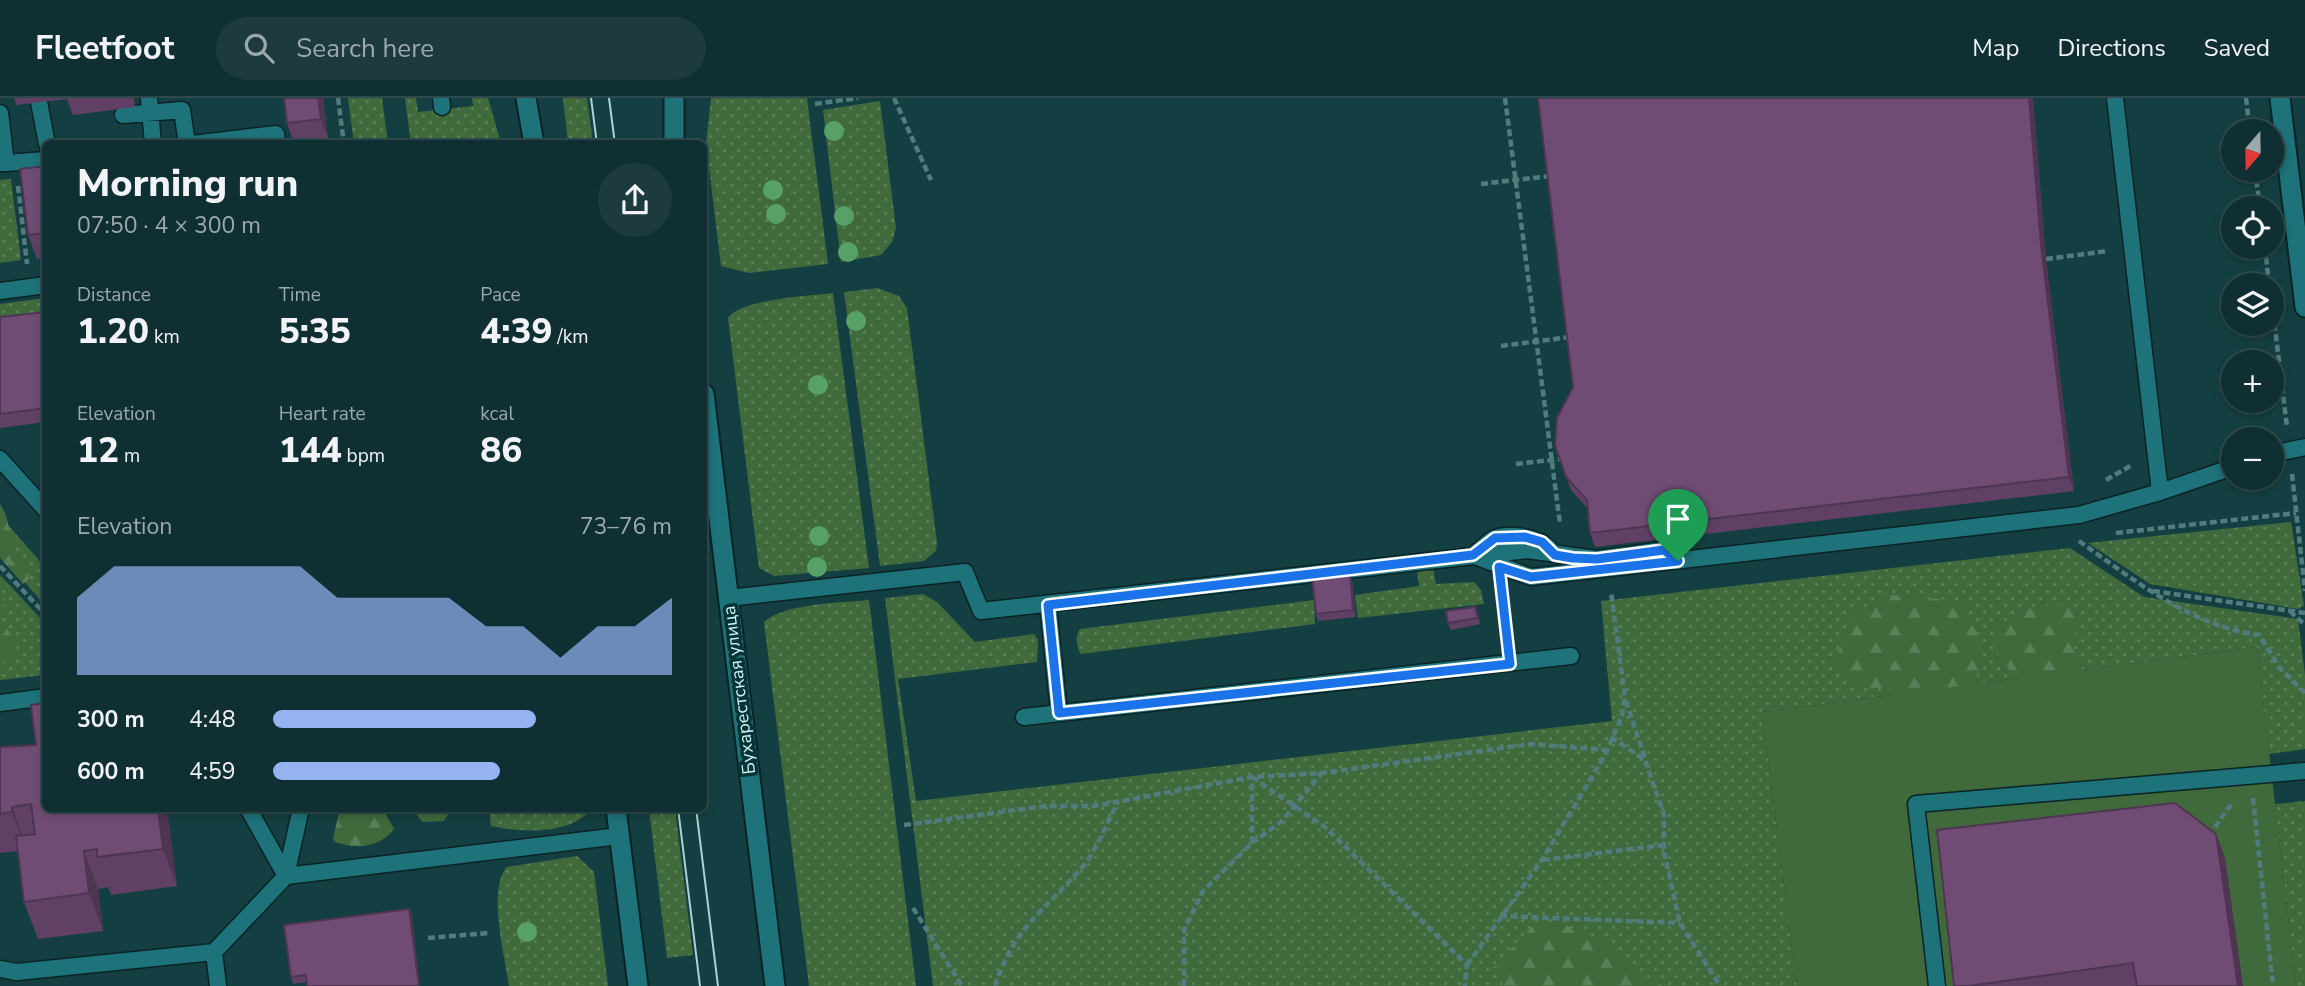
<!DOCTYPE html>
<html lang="en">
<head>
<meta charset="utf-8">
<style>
  :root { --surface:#0f2f32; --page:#1d3b3e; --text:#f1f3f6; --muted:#9ba9ac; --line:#2f4a4d; --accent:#95b2f1 }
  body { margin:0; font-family:"Nunito Sans",sans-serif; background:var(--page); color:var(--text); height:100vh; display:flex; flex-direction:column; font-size:26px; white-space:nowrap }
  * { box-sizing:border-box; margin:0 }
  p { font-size:23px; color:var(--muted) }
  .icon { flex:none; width:38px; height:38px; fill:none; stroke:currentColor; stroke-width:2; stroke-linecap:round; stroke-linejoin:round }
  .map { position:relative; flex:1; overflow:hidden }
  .drawer { position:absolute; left:42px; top:42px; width:665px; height:672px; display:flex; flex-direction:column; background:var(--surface); border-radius:10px; box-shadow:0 4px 10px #0003,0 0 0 2px var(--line) }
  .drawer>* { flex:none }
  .needle { width:46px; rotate:200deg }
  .controls { position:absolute; left:2221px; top:21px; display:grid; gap:14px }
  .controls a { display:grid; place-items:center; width:63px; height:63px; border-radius:50%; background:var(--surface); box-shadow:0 4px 10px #0003,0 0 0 2px var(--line); font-size:35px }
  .pin { position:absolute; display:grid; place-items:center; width:60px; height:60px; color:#fff; margin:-72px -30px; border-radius:50% 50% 50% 0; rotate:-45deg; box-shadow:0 0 7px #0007 }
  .pin .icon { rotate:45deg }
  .round { display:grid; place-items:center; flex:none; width:74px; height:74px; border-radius:37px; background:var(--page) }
  .headline { display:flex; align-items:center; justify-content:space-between; height:119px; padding:0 35px }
  h1 { font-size:38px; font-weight:800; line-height:52px }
  .stats { display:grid; grid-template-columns:repeat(3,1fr); gap:10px; height:119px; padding:7px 35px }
  .stats div { display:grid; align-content:center }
  .stats b { font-size:35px; font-weight:800 }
  .stats small { font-size:19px; font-weight:400 }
  .stats p { font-size:19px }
  .chart { height:196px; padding:14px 35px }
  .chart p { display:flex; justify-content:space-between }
  .chart svg { width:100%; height:126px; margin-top:7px; fill:var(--accent); opacity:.7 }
  ul { padding:0 35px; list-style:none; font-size:23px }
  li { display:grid; grid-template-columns:112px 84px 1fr; align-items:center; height:52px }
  li i { height:18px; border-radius:9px; background:var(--accent) }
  header { display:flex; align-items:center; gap:42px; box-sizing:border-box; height:98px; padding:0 35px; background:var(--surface); border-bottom:2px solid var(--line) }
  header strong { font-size:33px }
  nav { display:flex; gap:38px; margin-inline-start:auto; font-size:24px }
  .search { width:490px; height:63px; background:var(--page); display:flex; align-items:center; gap:18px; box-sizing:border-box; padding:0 24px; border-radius:38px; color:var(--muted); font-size:26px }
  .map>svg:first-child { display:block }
  .grass { fill:url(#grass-dots) }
  .forest { fill:url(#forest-firs) }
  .garden { fill:#406a3c }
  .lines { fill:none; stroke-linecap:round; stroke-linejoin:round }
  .service-casing { stroke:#0a2325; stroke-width:19 }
  .minor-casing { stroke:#0a2325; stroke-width:23 }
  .tertiary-casing { stroke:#0a2325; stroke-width:23 }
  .path { stroke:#527b7e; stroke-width:4.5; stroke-dasharray:7 3.5; stroke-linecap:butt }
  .service { stroke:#1e7279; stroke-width:16 }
  .minor { stroke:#1e7279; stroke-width:19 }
  .tertiary { stroke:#1e7279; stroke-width:19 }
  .tram { stroke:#abd2d5; stroke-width:2 }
  .tree { fill:#57a067 }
  .wall { fill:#604165 }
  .shaded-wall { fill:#4e3552 }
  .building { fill:#704c75; stroke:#4e3552; stroke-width:2 }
  .route-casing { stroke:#fff; stroke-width:14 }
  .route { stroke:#1a73e8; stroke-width:9 }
  .labels { text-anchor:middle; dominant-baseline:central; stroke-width:7; stroke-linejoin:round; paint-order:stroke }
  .street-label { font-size:18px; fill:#cff5f8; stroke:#073437 }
</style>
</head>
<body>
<header>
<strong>Fleetfoot</strong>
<div class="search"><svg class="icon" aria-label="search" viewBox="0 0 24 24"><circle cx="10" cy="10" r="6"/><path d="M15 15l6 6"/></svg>Search here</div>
<nav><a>Map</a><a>Directions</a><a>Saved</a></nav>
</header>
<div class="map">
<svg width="2305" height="888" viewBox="0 0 2305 888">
  <defs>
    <pattern id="grass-dots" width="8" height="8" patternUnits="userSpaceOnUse" patternTransform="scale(1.75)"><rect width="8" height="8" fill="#406a3c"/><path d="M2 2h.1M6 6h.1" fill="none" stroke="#5b8059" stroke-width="1.8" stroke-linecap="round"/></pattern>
    <pattern id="forest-firs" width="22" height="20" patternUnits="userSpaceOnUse" patternTransform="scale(1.75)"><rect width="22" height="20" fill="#406a3c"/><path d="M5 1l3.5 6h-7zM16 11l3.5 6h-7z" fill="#5b8059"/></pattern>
  </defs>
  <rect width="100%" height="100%" fill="#143f42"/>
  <path class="grass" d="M348,0H382L388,45H354Z
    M405,0H416L418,14L473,8L472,0H488L501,45H411Z
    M563,0H587L593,45H568Z
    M711,0H807L828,166L749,175L721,168L706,46Z
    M880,3L896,130L892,144L881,157L841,164L823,12Z
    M11,81L21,162L0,165V82Z
    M877,190L899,198L907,210L937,445L936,453L924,463L880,468L844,194Z
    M833,195L869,470L774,478L759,470L728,220C740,201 809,198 833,195Z
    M45,200V226L0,232V206Z
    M0,418L45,469V507L0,456Z
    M2291,424L2304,508L2298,511L2150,486L2088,445Z
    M2070,450L2144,499L2298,521L2305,577V651L2269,656L2257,549L1762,614L1797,888H933L885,500L923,496L937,504L975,544L1034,536L1038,542L1037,564L898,581L916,703L1612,623L1601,503Z
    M1433,471L1436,486L1474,484L1481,492L1484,506L1358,520L1355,497L1419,488L1417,473Z
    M0,477L45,525V577L0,582Z
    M869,502L916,888H809L764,524C785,505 841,505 869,502Z
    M1314,502L1315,526L1081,556C1076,549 1075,538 1080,531Z
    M2305,703V888H2296L2275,706Z
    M489,711H586L587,716C563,737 521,734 491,728Z
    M649,711H675L693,857L667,860Z
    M577,758L594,774L608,888H509C505,859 487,790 507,769Z"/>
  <path class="forest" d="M0,406C10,421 8,434 14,450C18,462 28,469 29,481L23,486L0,460Z
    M0,492L5,500L1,523C11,537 32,563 0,564Z
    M1890,497L1962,503C1976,523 1987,561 1974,584C1969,592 1956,600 1949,607L1904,605L1886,590H1854L1842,579L1834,565L1854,514Z
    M2070,507L2079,520L2073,550L2086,578L2040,602L1999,561L1994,529L2035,508Z
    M340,710L385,715L394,731C380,749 357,752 335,744L333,741Z
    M413,711V710L451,711L444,723L422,724Z
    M1561,825L1611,848L1646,880L1664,888H1504L1493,870L1532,829Z"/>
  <path class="garden" d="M2257,549L2296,888H1797L1762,614Z"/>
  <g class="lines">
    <defs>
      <path id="service" d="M149,0L153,46
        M441,0L442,9
        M2115,0L2160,394
        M39,4L47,46
        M0,15L6,65H0
        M123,17L182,12L187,46
        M193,46L276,36L278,46
        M6,65L46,62
        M0,193L46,187
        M2272,356L2305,349
        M0,361L46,412
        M1475,456C1481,451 1487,445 1493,441C1508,434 1537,439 1549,450
        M1475,458L1531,479L2079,417L2160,394L2233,369
        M728,500L965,474L981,513L1527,452L1597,461L1664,452L1678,463
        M1048,507L1059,615
        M0,605L46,599
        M1024,619L1571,558
        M248,710L286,778
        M286,778L619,738
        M0,871L17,874L214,854
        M218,888L214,854L286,778L301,710
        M1937,888L1916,706L2305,673"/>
      <path id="minor" d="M2280,0L2305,209"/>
      <path id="tertiary" d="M526,0L534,46
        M674,46V0
        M704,296L775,888
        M616,710L638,888"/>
    </defs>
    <use href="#service" class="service-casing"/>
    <use href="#minor" class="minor-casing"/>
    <use href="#tertiary" class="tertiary-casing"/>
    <path class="path" d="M338,0L344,46
      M894,0L931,82
      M1505,0L1560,426
      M2246,0L2250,33
      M815,6L858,0
      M2255,72L2260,110
      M1481,86L1550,78
      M18,88L27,166
      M2265,149L2269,187
      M2046,161L2108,153
      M2272,205L2287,329
      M1501,248L1570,239
      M1516,366L1560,361
      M2292,376L2305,493
      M2106,382L2132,367
      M2116,435L2296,415
      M2079,443C2134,482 2191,528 2259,537L2280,570L2305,595
      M0,468L46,517
      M2153,493L2305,515
      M1502,494L1507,541
      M2290,513L2305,527
      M1626,603L1645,661
      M1611,639L1645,662L1664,717V754L1680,825L1720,888
      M1252,679L1325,729L1467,867L1465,888
      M2253,700L2273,888
      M904,727L1046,708H1094L1252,679L1322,675L1531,646L1606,652
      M2209,738L2232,705
      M1252,745L1281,724L1322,675
      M1543,762L1664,747
      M913,810L962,888
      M1500,818L1680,825
      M428,840L488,835
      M1467,867L1542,762L1605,657L1622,618L1625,599L1611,494
      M995,888C1015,827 1046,812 1084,767C1098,750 1107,724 1118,704
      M1184,888V832L1203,793L1252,745V680"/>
    <use href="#service" class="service"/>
    <use href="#minor" class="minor"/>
    <use href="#tertiary" class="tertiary"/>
    <path class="tram" d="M591,0L597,46
      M609,0L615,46
      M678,710L700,888
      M696,710L718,888"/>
  </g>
  <g class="tree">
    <circle cx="834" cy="33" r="10"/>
    <circle cx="773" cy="92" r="10"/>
    <circle cx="776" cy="116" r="10"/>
    <circle cx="844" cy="118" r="10"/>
    <circle cx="848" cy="154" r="10"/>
    <circle cx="856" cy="223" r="10"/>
    <circle cx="818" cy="287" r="10"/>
    <circle cx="819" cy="438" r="10"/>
    <circle cx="817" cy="469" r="10"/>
    <circle cx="527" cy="834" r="10"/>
  </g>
  <path class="wall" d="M14,0H134L135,9L73,17L67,1L16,7Z
    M284,0H323L328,40L294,45L287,25Z
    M1538,0H2033L2046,161L2074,393L1595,449L1590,435L1588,411L1571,392L1555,347L1573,289Z
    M46,68V160L37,161L28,137Z
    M46,214V324L0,330V219Z
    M1352,482L1356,519L1318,523L1316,516Z
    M1478,515L1480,526L1451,532L1448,525Z
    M36,647L46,710H165L168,720L177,788L111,797L108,789L98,791L103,833L38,841L24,804L18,753L0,755V649Z
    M2216,736L2225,760L2243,888H1954Z
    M409,811L412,818L307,884L293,886L291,879Z"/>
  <path class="shaded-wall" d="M318,0H323L328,40L321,21Z
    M2029,0H2033L2046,161L2074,393L2069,379L2041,147Z
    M1350,475L1352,482L1356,519L1353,512Z
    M12,709L25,746L26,752L12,714Z
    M158,710H165L168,720L177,788L163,751Z
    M2216,736L2225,760L2243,888H2238Z
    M84,753L98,791L103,833L89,795Z
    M409,811L412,818L420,888H419Z"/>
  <path class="building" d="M284,0H318L321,21L287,25Z
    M1538,0H2029L2041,147L2069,379L1590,435L1587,402L1566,379L1555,347L1557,320L1573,289Z
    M259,41L260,46H225Z
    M46,68V135L28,137L20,71Z
    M46,214V310L0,316V219Z
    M1350,475L1353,512L1316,516L1312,479Z
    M1475,509L1478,520L1448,525L1446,513Z
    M46,605V710H158L163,751L97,759V751L84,753L89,795L24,804L16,738L35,736L31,706L12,709V714L0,716V649L36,647L31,607Z
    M2175,705L2216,736L2238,888H2137L2133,865L1969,888H1954L1937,732Z
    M409,811L419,888H307L306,877L291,879L284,827Z"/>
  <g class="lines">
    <defs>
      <path id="route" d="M1525,439L1542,444L1555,457L1573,460L1597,461L1664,452L1678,463L1531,479L1499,469L1510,566L1059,615L1048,507L1473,457L1495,440Z"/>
    </defs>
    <use href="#route" class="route-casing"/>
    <use href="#route" class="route"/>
  </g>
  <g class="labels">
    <g class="street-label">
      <text transform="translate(739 592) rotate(-97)">Бухарестская улица</text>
    </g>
  </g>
</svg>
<div class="controls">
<a><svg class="needle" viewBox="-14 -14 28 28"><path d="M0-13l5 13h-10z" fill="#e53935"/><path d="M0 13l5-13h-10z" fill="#9ba9ac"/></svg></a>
<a><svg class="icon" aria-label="locate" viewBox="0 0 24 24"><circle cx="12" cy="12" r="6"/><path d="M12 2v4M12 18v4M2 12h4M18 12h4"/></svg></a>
<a><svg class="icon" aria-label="layers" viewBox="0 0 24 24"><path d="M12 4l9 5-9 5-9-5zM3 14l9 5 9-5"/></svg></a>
<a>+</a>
<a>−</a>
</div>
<div class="pin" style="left:1678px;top:463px;background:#1e9e55"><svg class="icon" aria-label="arrive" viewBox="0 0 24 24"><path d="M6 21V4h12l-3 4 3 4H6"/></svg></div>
<section class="drawer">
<div class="headline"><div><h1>Morning run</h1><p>07:50 · 4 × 300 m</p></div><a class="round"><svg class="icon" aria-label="share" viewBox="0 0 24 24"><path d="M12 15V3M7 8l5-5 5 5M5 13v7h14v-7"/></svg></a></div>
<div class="stats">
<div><p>Distance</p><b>1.20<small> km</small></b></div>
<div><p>Time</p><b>5:35</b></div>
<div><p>Pace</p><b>4:39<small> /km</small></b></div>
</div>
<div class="stats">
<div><p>Elevation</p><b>12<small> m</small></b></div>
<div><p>Heart rate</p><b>144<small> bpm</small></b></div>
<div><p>kcal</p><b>86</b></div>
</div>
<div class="chart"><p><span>Elevation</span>73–76 m</p>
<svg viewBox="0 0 160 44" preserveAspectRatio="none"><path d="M0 44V17L10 6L20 6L30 6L40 6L50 6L60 6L70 17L80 17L90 17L100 17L110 27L120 27L130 38L140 27L150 27L160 17V44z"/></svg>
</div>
<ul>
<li><b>300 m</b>4:48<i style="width:66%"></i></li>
<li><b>600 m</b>4:59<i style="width:57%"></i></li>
</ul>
</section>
</div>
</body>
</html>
